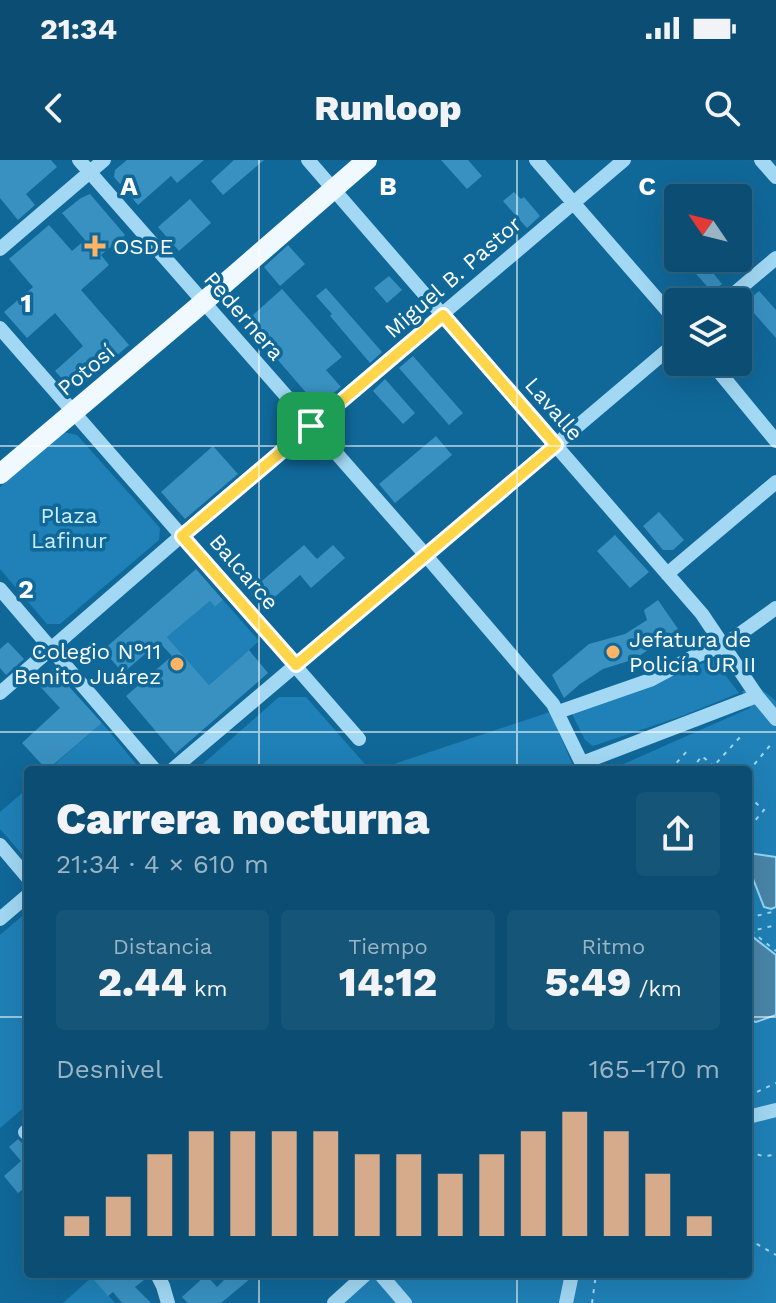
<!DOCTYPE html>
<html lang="es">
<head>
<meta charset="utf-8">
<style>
  :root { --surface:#0c4e73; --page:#155578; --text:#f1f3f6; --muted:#9ab4c4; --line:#2c6585; --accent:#d6ab8b }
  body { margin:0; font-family:"Work Sans",sans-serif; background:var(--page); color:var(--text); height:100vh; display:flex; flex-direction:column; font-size:30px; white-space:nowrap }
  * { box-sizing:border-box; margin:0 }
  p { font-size:26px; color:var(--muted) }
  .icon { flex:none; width:44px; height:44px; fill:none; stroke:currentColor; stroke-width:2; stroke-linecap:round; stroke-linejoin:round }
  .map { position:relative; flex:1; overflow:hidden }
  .sheet { position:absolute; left:24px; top:606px; width:728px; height:512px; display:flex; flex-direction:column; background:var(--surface); border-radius:8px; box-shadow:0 8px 32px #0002,0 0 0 2px var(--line) }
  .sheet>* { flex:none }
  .needle { width:52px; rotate:305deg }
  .buttons { position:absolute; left:664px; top:24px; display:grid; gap:16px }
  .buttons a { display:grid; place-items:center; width:88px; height:88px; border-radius:8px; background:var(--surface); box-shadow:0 8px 32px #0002,0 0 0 2px var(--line); font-size:40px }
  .pin { position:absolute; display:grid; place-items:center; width:68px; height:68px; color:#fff; margin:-34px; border-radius:16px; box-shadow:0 4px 12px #0006 }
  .round { display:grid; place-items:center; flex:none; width:84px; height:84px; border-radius:8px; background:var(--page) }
  .head { display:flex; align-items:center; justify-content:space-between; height:136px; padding:0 32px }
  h1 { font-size:44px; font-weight:800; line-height:60px }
  .figures { display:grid; grid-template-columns:repeat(3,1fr); gap:12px; height:136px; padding:8px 32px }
  .figures div { display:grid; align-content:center; border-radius:8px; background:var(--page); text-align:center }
  .figures b { font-size:40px; font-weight:800 }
  .figures small { font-size:22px; font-weight:400 }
  .figures p { font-size:22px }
  .chart { height:224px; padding:16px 32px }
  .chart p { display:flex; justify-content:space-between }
  .chart svg { width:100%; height:144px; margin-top:8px; stroke:var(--accent); stroke-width:6 }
  .status { display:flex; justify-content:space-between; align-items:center; height:56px; padding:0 40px; background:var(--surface); direction:ltr }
  .status svg { height:22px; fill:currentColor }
  header { display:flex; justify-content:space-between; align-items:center; height:104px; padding:0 32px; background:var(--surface); font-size:36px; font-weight:800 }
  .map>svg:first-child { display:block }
  .green { fill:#1f81b7 }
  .water { fill:#4985a8; stroke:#94d6f8; stroke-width:2 }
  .building { fill:#3991c1 }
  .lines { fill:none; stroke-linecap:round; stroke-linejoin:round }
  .path { stroke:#a2d8f4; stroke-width:2; stroke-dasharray:4 6; stroke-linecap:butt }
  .minor { stroke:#a2d8f4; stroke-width:14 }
  .major { stroke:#eff9ff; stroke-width:20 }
  .route-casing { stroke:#fff; stroke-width:16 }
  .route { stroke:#ffd54a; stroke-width:10 }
  .grid { fill:none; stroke:#fff; stroke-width:2; stroke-opacity:0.55 }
  .poi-dot { fill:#ffb465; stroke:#106899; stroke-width:3 }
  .labels { text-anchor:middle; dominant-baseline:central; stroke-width:7; stroke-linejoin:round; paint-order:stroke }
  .poi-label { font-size:22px; fill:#fff; stroke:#106899; text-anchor:start }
  .street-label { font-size:22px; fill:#fff; stroke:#106899 }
  .park-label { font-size:22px; fill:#cbecfe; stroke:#106899 }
  .grid-label { font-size:26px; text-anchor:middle; font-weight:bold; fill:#fff; stroke:#106899; stroke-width:7; stroke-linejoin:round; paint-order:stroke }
</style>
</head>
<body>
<div class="status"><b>21:34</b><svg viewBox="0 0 49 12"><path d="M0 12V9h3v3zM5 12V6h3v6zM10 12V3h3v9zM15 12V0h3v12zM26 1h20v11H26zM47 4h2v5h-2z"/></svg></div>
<header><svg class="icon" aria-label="back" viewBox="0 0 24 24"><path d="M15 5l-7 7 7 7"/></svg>Runloop<svg class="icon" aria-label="search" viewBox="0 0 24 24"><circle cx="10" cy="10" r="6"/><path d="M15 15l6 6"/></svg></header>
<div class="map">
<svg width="776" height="1143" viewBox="0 0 776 1143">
  <rect width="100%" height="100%" fill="#106899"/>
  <path class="green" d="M64,272L77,275L160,368L159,380L60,464H47L0,409V327Z
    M223,440L259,481L209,525L167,477L210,441L215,447Z
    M713,499L739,533L682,556L593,586L585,580L571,552L650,525Z
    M760,528L776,541V1143H412L387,1114H748V610H610L750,548L742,531Z
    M279,537H306L370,610H196Z
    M550,552L575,610H376Z
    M102,563L141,610H48Z
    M28,628V701L0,669V652Z
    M28,751V944L0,968V775Z
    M372,1114L397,1143H340Z
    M92,1117L115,1143H63Z"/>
  <path class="water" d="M748,693L776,697V747L771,749L764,747L748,706Z
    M753,777L776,795V855L756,862L748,860V792Z"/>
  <path class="building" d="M0,0H51L57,7L26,34L35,45L18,60L0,38Z
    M127,0H204L177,23L171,16L138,45L114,17L115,10Z
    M234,0H264L223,35L211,21Z
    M441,0H468L482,16L467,29Z
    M514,32L521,39L524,37L540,56L527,68L503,41Z
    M90,34L125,75L101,95L109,105L81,130L129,185L80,227L69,226L55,211L83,186L55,153L27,178L4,152L33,127L9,99L49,65L72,91L85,80L62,53L81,38Z
    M190,39L211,63L179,91L158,67Z
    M288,85L305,104L280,126L264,107Z
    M698,98H701L722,124L712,132L689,106Z
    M389,116L402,130L387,143L374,128Z
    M326,128L382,192L370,203L330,156L332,154L316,136Z
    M282,129L342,197L326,210L341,227L320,244H316L245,162Z
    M759,131L776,150V178L745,143Z
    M413,196L463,253L449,265L399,208Z
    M385,219L415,253L403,264L373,231Z
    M436,276L452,295L395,343L379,324Z
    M213,286L238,314L185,359L161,332Z
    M659,352L684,380L673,390H663L643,366Z
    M615,375L649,412L630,428L597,391Z
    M304,385L317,399L333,385L345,398L311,428L300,415L270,441L256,426Z
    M196,409L223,440L215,447L210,441L167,477L209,525L249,490L268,513L175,594L126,536L172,496L159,482L123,513L103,490Z
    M658,440L678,469L635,499L603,509L580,524L564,538L552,515L589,484L625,474L647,460L644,450Z
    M8,482L24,499L6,515L0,508V489Z
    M54,510L102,563L47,610L22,583L60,548L35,521L45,511Z
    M18,979L28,989V1025L18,1033L4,1016L21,1001L9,987Z
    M89,1114H139L144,1120L135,1127L151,1143H122L113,1132L108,1136Z
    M230,1114H256L221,1143H188L182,1137L206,1115L217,1127Z"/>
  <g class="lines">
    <path class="path" d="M629,610L631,608
      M670,610L689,589
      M691,610L702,596L718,610
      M710,610L742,575
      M748,612L772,583
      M748,636L764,650L748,669
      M748,758L776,751
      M751,771L776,791
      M748,772L776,765
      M748,936L776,923
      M748,992L763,996L776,995
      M748,1079L776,1095
      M592,1143L596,1114"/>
    <path class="minor" d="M79,0L416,384L553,544L585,610
      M308,0L702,454L757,536L776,559
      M536,0L678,163
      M761,0L776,17
      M0,89L104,0
      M724,142L776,98
      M0,168L359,579
      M711,202L776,281
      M667,414L776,322
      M0,429L155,610
      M0,533L196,363L624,0
      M558,552L650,520L693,497L723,486L776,448
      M582,603L757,536
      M172,610L678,181
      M0,685L28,718
      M0,759L28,735
      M748,957L776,950
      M28,970L25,972L28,975
      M157,1114L163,1126L168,1143
      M380,1114L405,1143
      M334,1143L366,1114
      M566,1143L572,1114"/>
    <path class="major" d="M0,314L193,151L367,0"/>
  </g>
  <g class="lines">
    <defs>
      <path id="route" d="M443,155L556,285L296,505L182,376Z"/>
    </defs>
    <use href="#route" class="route-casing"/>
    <use href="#route" class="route"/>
  </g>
  <path class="grid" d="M259,0V610M517,0V610M0,286H776M0,572H776M0,857H28M748,857H776M259,1114V1143M517,1114V1143"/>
  <g class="poi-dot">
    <path d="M91 74h8v8h8v8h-8v8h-8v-8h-8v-8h8z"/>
    <circle cx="613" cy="492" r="8"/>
    <circle cx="177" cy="504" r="8"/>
  </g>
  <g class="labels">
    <g class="poi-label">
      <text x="113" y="86">OSDE</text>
      <text x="629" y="479">Jefatura de<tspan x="629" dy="25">Policía UR II</tspan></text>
      <text x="161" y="491" text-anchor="end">Colegio N°11<tspan x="161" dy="25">Benito Juárez</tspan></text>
    </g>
    <g class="street-label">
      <text transform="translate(453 117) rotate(-41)">Miguel B. Pastor</text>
      <text transform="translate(244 156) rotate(49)">Pedernera</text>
      <text transform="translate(86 210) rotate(-40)">Potosí</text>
      <text transform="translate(554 249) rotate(49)">Lavalle</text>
      <text transform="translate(244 412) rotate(49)">Balcarce</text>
    </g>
    <g class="park-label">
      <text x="69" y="355">Plaza<tspan x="69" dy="25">Lafinur</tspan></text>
    </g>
  </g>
  <g class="grid-label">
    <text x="129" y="35">A</text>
    <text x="388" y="35">B</text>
    <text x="647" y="35">C</text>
    <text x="26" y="152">1</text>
    <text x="26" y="438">2</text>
  </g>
</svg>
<div class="buttons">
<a><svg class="needle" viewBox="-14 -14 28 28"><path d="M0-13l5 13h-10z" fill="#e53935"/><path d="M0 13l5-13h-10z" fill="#9ab4c4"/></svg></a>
<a><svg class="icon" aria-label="layers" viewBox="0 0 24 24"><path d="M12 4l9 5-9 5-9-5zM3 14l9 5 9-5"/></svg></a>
</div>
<div class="pin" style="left:311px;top:266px;background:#1e9e55"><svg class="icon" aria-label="arrive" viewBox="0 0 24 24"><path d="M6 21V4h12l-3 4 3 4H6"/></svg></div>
<section class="sheet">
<div class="head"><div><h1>Carrera nocturna</h1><p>21:34 · 4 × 610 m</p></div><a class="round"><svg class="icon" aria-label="share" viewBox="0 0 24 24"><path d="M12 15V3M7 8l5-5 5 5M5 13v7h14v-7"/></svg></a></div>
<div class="figures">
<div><p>Distancia</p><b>2.44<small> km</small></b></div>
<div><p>Tiempo</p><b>14:12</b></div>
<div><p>Ritmo</p><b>5:49<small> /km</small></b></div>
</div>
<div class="chart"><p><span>Desnivel</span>165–170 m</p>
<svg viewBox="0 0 160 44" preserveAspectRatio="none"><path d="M5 44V38M15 44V32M25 44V19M35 44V12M45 44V12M55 44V12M65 44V12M75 44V19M85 44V19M95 44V25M105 44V19M115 44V12M125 44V6M135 44V12M145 44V25M155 44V38"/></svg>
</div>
</section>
</div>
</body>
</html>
